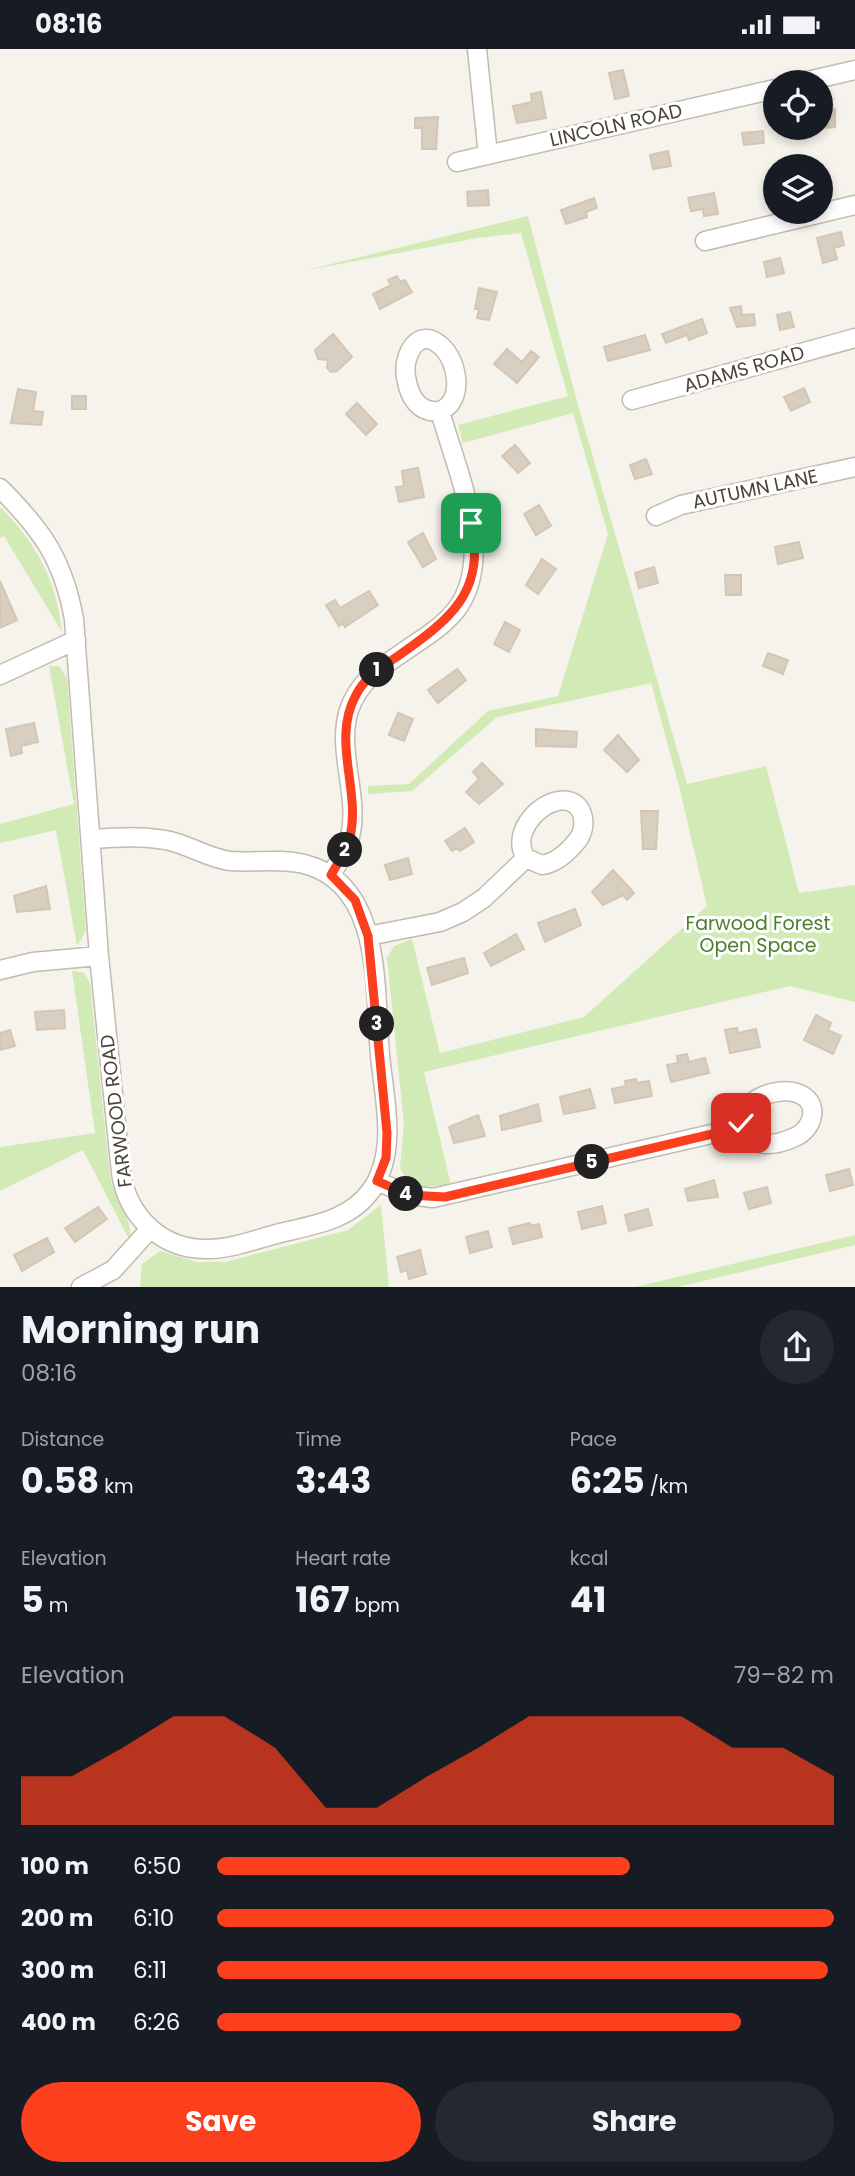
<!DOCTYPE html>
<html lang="en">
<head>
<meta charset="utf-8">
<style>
  :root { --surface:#171b24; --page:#242831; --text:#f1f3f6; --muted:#9ea1a6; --accent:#fc3f1d }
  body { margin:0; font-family:Poppins,sans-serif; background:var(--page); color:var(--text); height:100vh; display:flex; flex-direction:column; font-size:26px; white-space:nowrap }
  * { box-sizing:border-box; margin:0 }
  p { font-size:23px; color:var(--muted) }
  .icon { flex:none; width:38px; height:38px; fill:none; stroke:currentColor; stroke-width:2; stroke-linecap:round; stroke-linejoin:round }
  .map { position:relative; height:1238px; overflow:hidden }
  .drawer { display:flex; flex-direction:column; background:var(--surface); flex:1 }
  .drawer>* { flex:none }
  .controls { position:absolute; left:763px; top:21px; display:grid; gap:14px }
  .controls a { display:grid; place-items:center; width:70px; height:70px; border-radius:50%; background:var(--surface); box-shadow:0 4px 10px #0003; font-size:35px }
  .pin { position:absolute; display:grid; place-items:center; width:60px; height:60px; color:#fff; margin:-30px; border-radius:14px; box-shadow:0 4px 10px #0006 }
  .km { position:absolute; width:35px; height:35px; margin:-18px; border-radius:50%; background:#222; color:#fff; font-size:19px; line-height:35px; text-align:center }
  .round { display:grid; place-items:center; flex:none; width:74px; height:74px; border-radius:37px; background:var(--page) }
  .overview { display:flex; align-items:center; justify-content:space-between; height:119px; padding:0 21px }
  h1 { font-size:38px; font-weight:700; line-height:52px }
  .stats { display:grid; grid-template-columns:repeat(3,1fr); gap:10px; height:119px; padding:7px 21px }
  .stats div { display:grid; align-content:center }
  .stats b { font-size:35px; font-weight:700 }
  .stats small { font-size:19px; font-weight:400 }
  .stats p { font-size:19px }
  .chart { height:196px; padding:14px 21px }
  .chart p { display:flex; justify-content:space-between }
  .chart svg { width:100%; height:126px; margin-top:7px; fill:var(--accent); opacity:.7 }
  .button { display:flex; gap:14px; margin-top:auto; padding:14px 21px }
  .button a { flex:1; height:80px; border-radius:42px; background:var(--accent); color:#fff; font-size:28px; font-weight:700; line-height:80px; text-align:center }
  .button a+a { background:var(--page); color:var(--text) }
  ul { padding:0 21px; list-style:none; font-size:23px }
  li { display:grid; grid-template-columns:112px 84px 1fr; align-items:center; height:52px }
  li i { height:18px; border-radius:9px; background:var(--accent) }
  .status { display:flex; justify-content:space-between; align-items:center; height:49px; padding:0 35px; background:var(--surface); direction:ltr }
  .status svg { height:19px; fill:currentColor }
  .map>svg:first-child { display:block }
  .green { fill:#d2eab5 }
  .building { fill:#d8cfc1; stroke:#d3c7b4; stroke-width:2 }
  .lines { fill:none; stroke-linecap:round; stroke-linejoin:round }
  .minor-casing { stroke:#c2bbae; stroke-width:21 }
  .minor { stroke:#fff; stroke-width:18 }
  .route-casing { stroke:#fff; stroke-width:14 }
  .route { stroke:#fc3f1d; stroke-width:9 }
  .labels { text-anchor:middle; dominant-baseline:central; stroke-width:6; stroke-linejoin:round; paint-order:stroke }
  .street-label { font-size:19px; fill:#4b4439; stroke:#fff }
  .park-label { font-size:19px; fill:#4a7f2a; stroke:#fff }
</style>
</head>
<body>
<div class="status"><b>08:16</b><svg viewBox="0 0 49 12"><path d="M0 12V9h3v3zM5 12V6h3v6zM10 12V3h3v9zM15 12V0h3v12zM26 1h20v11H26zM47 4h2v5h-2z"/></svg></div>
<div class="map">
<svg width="855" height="1238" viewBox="0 0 855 1238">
  <rect width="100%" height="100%" fill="#f6f3ec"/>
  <path class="green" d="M528,167L576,349L687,735L766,717L799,844L855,836V953L790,937L424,1023L451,1136L423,1138L408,1134L400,1119L404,1076L387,909L394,897L412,890L440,1004L584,968L707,857L679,737L651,634L497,668L412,742L368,745V737L409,735L488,662L558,647L608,485L573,364L463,394L458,376L568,347L521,184L477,189L303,222Z
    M0,458C36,493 57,533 62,583L4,487L0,489Z
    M49,617H59L67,629L86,882L77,897L56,781L0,794V775L74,755Z
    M72,922L83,923L90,934L110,1128C115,1149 134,1171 130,1192L83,1101L0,1142V1098L95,1084Z
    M381,1156L389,1238H140L142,1215L160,1202L197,1213H225L348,1181Z
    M855,1186V1196L678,1238H635Z"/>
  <path class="building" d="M623,21L629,47L615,50L609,24Z
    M541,43L546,69L517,74L513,57L532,53L531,45Z
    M835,60V78L821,79V61Z
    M438,68L436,100H422V79H415V69Z
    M763,82L764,94L744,96L742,84Z
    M668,102L671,117L653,120L650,106Z
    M488,141L489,156L468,157L467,143Z
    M714,144L718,165L704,167L703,160L691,162L688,149Z
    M594,149L597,159L586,163L587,168L566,175L561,161Z
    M841,183L844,196L834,199L837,210L823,214L817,189Z
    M780,209L784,224L767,228L764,213Z
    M397,227L400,233L405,231L412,243L380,260L373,245L391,236L388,231Z
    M479,239L497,243L489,271L477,269L479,260H475Z
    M741,257L742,266L754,265L755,276L737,278L730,259Z
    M790,263L794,278L780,281L777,266Z
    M702,270L707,284L689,291L687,286L666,294L662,285Z
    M333,285L352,308L337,322L331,323L327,319L328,311L318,310L315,301Z
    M645,286L650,301L608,312L604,298Z
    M507,300L522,313L531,302L539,308L517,334L494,315Z
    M804,339L810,353L791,362L784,348Z
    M18,340L36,343L33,362L43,363L41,376L11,374Z
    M72,347H86V360H72Z
    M357,354L377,375L366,386L346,365Z
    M515,396L530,414L518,424L502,407Z
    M646,410L652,425L635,430L630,416Z
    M418,419L424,448L399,453L396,438L404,437L402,422Z
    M539,456L551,477L536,486L524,465Z
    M423,484L436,510L423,518L408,493Z
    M799,493L803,509L778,515L775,498Z
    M542,510L556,520L538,545L526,536Z
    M654,518L658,534L639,539L635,524Z
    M725,526H741V546H726Z
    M0,532L17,571L0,579Z
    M369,542L378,556L345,578L343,574L339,577L326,556L335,551L340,559Z
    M505,573L520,581L509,603L494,595Z
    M768,604L788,611L783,625L763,617Z
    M457,620L466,631L438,654L428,641Z
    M398,664L413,670L404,692L389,686Z
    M34,674L38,693L21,697L22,704L11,707L6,680Z
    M536,680L577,683L576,698L536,697Z
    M618,686L639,711L627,723L604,701Z
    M482,714L503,735L479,755L466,743L479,730L473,723Z
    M641,762H658L656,800H643Z
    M465,779L474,793L460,802L457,799L452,802L445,792Z
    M408,809L412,825L390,831L385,816Z
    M613,821L634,844L627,851L623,846L603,856L592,843Z
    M46,837L50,860L17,863L14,847Z
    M575,860L581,876L545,893L538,874Z
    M516,885L524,900L491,917L484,904Z
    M464,909L468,924L432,936L427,919Z
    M64,961L65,979L37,981L35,963Z
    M816,966L831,974L828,981L841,987L833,1005L804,991Z
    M737,979L738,984L756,980L760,998L730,1004L725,981Z
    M10,981L15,997L0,1001V984Z
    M687,1005L689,1013L705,1009L709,1024L671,1033L667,1016L678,1014L677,1007Z
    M636,1030L637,1034L649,1032L652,1047L615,1054L612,1040L626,1037L625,1032Z
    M590,1040L595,1059L564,1065L560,1048Z
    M538,1055L541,1072L502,1081L500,1067Z
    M478,1066L485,1087L454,1094L449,1078Z
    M849,1120L853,1136L830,1142L826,1126Z
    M714,1131L718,1148L688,1152L685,1140Z
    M767,1138L771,1154L749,1160L744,1144Z
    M602,1157L606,1174L582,1180L578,1163Z
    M98,1158L107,1170L75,1193L65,1179Z
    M648,1160L652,1176L629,1182L625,1166Z
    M530,1174L531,1177L539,1175L542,1188L513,1195L509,1179Z
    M488,1182L492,1198L470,1204L466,1188Z
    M47,1189L54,1203L22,1222L14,1206Z
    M420,1201L426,1225L409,1230L407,1221L401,1223L397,1208Z"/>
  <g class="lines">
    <defs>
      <path id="minor" d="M477,0L488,106
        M803,33L855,21
        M457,113L775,40
        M705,192L855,156
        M632,351L855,289
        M0,439C42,481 63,510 74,570L99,907L121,1124C128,1168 162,1201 208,1200C232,1200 257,1190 280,1184C314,1176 351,1171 372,1140C398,1101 384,1049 380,1006C374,942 384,835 304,815C279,809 254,814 230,812C208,809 191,797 170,792C144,786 117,789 91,790
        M656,467L681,456L855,418
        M0,626L76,591
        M331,826C338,814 346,802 350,788C360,747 336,702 349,661C358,634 379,619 402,604C420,591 442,579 456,561C497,507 456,421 440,362C464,353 459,313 441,297C418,276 402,307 406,328C409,347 418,365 440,362
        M368,887L440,873L463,863L484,849L526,809L542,816C557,814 568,803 577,792C590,776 583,747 558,752C535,756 511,787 526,809
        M0,921L33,913L99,907
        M377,1132L409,1146L433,1149L742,1078L753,1092C766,1098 782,1094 795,1088C814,1080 821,1052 797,1044C775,1037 738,1052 742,1078
        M81,1238L113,1221L150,1180"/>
    </defs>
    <use href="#minor" class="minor-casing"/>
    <use href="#minor" class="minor"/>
  </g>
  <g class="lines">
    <defs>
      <path id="route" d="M471,474C487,543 449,571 398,607C382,618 365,628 356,646C331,691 361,741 350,788C346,802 338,814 331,826L355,851L368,887L387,1084L386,1109L377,1132L409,1146L445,1148L742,1078L741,1074"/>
    </defs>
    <use href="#route" class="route-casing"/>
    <use href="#route" class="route"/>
  </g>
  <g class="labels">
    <g class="street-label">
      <text transform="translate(616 76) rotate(-13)">LINCOLN ROAD</text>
      <text transform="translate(744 320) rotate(-16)">ADAMS ROAD</text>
      <text transform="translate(755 440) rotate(-12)">AUTUMN LANE</text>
      <text transform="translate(116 1062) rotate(-97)">FARWOOD ROAD</text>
    </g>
    <g class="park-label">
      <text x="758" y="874">Farwood Forest<tspan x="758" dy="22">Open Space</tspan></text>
    </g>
  </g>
</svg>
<div class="controls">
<a><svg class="icon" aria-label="locate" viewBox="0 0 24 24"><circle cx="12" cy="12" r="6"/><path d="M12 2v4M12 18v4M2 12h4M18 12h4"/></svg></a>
<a><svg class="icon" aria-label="layers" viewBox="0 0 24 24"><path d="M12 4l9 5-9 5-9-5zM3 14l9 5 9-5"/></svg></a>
</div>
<div class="pin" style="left:471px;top:474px;background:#1e9e55"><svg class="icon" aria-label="arrive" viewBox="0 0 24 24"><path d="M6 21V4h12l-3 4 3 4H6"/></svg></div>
<div class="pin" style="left:741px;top:1074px;background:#d93025"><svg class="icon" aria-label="check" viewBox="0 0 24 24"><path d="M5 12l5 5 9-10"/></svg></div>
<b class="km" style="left:377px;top:621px">1</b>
<b class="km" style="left:345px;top:801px">2</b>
<b class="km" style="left:377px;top:975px">3</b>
<b class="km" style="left:406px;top:1145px">4</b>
<b class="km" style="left:592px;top:1113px">5</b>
</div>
<section class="drawer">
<div class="overview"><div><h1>Morning run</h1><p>08:16</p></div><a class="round"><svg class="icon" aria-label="share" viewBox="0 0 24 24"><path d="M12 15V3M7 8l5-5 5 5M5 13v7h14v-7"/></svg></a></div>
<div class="stats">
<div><p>Distance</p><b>0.58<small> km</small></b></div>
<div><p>Time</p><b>3:43</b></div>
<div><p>Pace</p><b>6:25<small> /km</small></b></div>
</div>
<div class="stats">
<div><p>Elevation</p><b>5<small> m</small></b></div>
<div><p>Heart rate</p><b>167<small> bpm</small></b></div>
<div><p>kcal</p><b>41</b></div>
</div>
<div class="chart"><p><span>Elevation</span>79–82 m</p>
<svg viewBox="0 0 160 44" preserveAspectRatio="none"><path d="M0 44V27L10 27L20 17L30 6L40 6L50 17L60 38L70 38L80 27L90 17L100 6L110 6L120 6L130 6L140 17L150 17L160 27V44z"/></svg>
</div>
<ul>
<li><b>100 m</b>6:50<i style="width:67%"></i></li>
<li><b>200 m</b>6:10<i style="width:100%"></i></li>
<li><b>300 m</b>6:11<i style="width:99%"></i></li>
<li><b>400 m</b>6:26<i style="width:85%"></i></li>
</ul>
<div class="button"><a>Save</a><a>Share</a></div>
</section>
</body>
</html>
